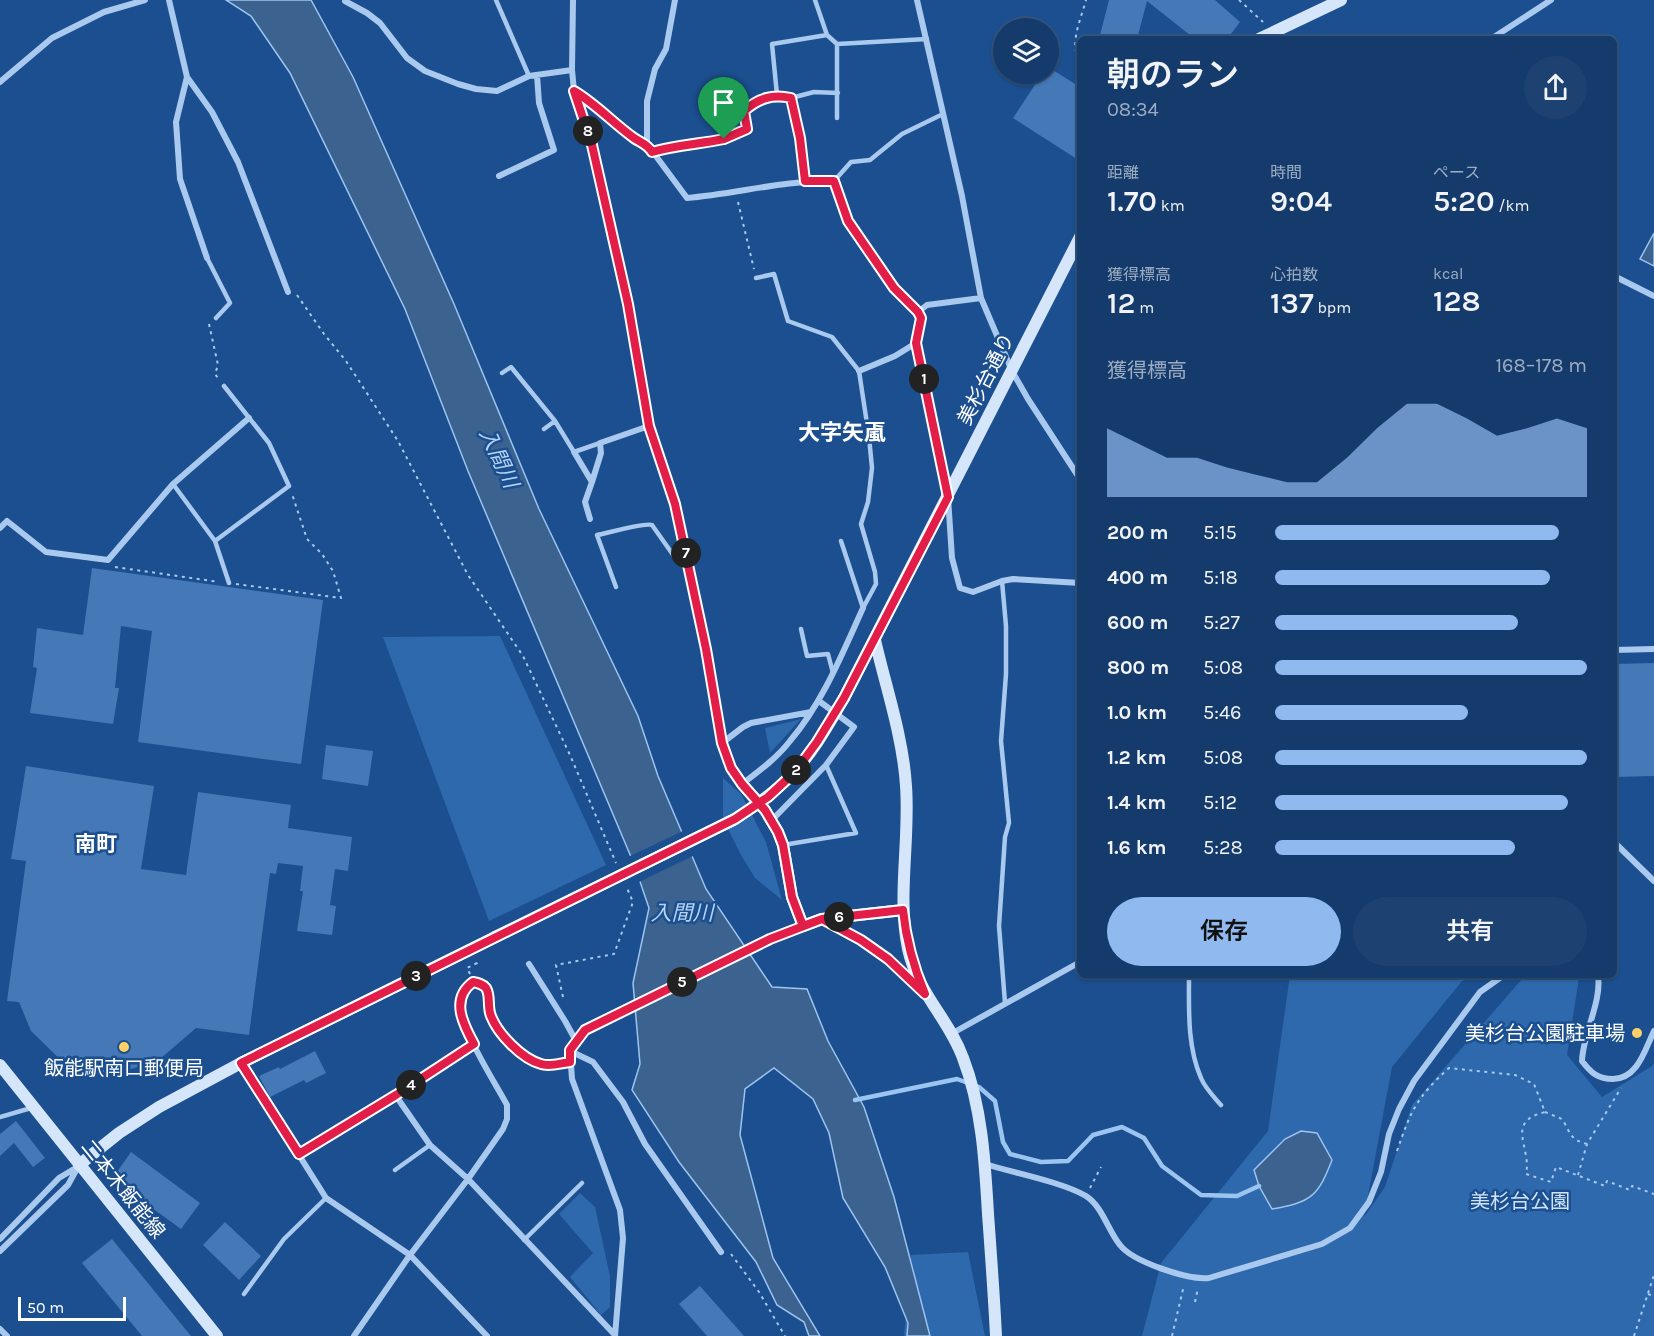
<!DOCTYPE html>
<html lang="ja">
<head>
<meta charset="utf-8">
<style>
  :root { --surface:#143b6b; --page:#1d4271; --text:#f1f3f6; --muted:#9dadc1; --line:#33557e; --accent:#90b9f0 }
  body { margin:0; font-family:Karla,"Noto Sans JP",sans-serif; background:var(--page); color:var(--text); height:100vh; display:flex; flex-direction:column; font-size:22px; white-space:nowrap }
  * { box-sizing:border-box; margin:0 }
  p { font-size:20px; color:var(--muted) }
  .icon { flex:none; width:33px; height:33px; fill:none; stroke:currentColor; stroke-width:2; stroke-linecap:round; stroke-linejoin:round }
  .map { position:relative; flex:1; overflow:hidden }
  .side { position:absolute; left:1077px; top:36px; width:540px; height:942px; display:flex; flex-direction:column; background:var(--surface); border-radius:9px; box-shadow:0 2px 4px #0004,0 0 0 2px var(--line) }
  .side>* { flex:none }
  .fabs { position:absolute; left:993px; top:18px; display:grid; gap:12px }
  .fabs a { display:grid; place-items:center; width:66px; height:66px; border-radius:50%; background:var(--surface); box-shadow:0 2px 4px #0004,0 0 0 2px var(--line); font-size:30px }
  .scale { position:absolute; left:18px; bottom:15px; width:108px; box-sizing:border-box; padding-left:6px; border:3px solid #fff; border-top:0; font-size:16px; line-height:21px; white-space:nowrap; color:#fff; -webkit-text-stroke:4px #1b4f8f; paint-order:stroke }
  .pin { position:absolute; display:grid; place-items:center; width:51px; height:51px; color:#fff; margin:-62px -26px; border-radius:50% 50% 50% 0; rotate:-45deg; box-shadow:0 0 6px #0007 }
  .pin .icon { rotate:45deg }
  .km { position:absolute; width:30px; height:30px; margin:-15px; border-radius:50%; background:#222; color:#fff; font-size:16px; line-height:30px; text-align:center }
  .round { display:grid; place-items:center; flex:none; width:63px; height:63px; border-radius:32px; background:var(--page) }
  .overview { display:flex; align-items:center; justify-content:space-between; height:102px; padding:0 30px }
  h1 { font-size:33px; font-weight:600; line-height:45px }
  .metrics { display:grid; grid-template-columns:repeat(3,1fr); gap:9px; height:102px; padding:6px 30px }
  .metrics div { display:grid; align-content:center }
  .metrics b { font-size:30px; font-weight:600 }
  .metrics small { font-size:16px; font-weight:400 }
  .metrics p { font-size:16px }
  .chart { height:168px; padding:12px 30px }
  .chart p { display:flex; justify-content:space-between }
  .chart svg { width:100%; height:108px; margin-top:6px; fill:var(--accent); opacity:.7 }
  .action { display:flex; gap:12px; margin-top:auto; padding:12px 30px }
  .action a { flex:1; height:69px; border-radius:36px; background:var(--accent); color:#111; font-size:24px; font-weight:600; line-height:69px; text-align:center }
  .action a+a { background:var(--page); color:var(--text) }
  ul { padding:0 30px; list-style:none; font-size:20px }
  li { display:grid; grid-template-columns:96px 72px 1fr; align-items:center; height:45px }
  li i { height:15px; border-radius:8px; background:var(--accent) }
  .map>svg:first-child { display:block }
  .green { fill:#2e69ad }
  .water { fill:#3c6290; stroke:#9cc4f0; stroke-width:1.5 }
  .pier { fill:#1b4f8f }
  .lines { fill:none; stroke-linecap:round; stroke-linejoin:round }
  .stream { stroke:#9cc4f0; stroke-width:4.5 }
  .building { fill:#4478b7 }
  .path { stroke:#a9c9ee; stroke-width:2; stroke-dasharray:3 4.5; stroke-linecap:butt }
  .lane { stroke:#a9c9ee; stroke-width:4.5 }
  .street { stroke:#a9c9ee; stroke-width:6 }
  .secondary { stroke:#d6e6fa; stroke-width:12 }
  .secondary-bridge { stroke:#d6e6fa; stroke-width:12 }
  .route-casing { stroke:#fff; stroke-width:12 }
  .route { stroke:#e11d48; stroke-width:8 }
  .poi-dot { fill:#ffd166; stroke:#1b4f8f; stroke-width:2 }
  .labels { text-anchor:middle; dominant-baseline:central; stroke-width:5; stroke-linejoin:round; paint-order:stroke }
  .street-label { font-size:20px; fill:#fff; stroke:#1b4f8f }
  .poi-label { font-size:20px; fill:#fff; stroke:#1b4f8f; text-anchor:end }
  .park-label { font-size:20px; fill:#cfe3fa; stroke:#1b4f8f }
  .water-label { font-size:21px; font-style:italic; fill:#b5d3f5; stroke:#1b4f8f }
  .neighbourhood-label { font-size:21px; font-weight:bold; fill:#fff; stroke:#1b4f8f }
  .quarter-label { font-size:22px; font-weight:bold; fill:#fff; stroke:#1b4f8f }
</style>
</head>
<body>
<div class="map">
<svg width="1654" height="1336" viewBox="0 0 1654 1336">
  <rect width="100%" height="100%" fill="#1b4f8f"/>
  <path class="green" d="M500,636L606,865L489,921L383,637Z
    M801,719L770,753L765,728Z
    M723,778L741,794L766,842L782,900L755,878L741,855L723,819Z
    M1290,975H1478L1462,981L1392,1067L1364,1217L1385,1187L1412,1105L1523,978H1579L1567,1055L1602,1097L1652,1066L1654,1063V1336H1142L1161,1263L1268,1131Z
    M580,1193L595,1207L610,1276V1307L601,1315L570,1277L593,1253L559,1214Z
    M968,1252L985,1336H904L911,1255Z"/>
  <path class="water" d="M226,0H311L353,77L454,304L539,509L638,716L658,776L706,889L772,987L807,989L828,1041L864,1107L894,1197L930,1336H907L908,1323L885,1267L843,1198L829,1133L813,1099L774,1068L745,1089L740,1135L773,1258L820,1336H809L804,1322L777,1305L756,1262L679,1162L632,1090L640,1064L633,983L649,908L634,864L468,471L405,309L290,73L251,16Z
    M1654,233V266L1640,259Z
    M1301,1131L1317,1133L1332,1160C1318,1196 1312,1202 1272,1209L1259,1186L1254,1170L1285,1139Z"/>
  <path class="pier" d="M685,830L695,855L637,883L628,857Z"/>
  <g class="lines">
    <path class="stream" d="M855,1100L957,1079L979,1087L995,1101L1003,1142L1010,1154L1041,1162L1068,1161L1093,1135L1122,1127L1144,1138L1162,1166L1201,1195L1237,1196L1259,1186"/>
  </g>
  <path class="building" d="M1109,0H1215L1240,22L1227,39H1195L1147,1L1137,39H1099Z
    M1048,67L1080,87V161L1013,118L1042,74H1048Z
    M92,568L323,600L301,764L138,742L152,631L121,626L115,688H119L113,724L30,713L37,668L33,667L37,628L83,635Z
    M1654,663V776L1614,777V664Z
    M326,745L373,751L368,786L322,779Z
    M26,766L154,786L141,869L186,875L198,792L291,805L288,828L352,837L348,871L335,869L330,905L336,906L332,935L297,931L303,891H300L303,866L278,863L276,874L270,873L249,1035L196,1028L159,1060L116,1074L70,1069L31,1031L19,1002L7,1001L26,861L11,859Z
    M315,1051L326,1073L306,1083L304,1080L270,1097L259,1076L279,1067L280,1069Z
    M16,1121L45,1158L33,1167L14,1143L0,1156V1134Z
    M131,1152L200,1203L181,1229L112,1179Z
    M225,1222L261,1256L239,1280L203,1245Z
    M112,1239L191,1336H142L82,1263Z
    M700,1286L744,1336H707L679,1304Z"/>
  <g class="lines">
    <path class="path" d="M1239,0L1263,22
      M1080,59C1068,46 1082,16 1086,0
      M793,107L800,138L804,172
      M664,149C676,145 688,145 701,144C717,142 732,135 747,129L744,111L753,103L768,97
      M738,202L754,269
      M297,295L324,334L346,361L398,441L468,575L523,656L570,755L616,863
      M209,324L218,365L215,374L218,378
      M115,567L219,582
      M236,584L341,598L333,571L322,554L307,539L292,494
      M470,974L467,968L477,963L476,960
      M563,997L556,965L614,954L633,902L627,888
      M1545,1112L1562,1119C1571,1133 1569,1139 1587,1144
      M1397,1151C1411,1110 1417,1097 1449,1068L1515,1075L1534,1084L1545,1112C1504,1122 1532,1147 1526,1174L1551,1182L1556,1167L1605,1186L1607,1181L1630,1190L1632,1186L1654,1194
      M1578,1175L1587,1144L1621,1088
      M1090,1188L1101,1167
      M731,1254L759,1292L785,1336
      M1648,1294L1654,1296
      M1195,1302L1198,1288
      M1172,1336L1184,1285
      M1634,1336L1654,1275"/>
    <path class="lane" d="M496,0L529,76
      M815,0L827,35L837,44V118
      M827,35L772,44L777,95L791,98L814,92L838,93
      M837,44L927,39
      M575,91C600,107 620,133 647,144
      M834,181L851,162L870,160L902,134L943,114
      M207,258L230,303L216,318
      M756,278L774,274L788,321L832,337L859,371L869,437L872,468L868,502L861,524L875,572L876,584L863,608
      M502,373L511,367L555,421L574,452L600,443
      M224,386L269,443L289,486L215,541L229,583
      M544,429L555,421
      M173,484L215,541
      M841,541L863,608
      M1002,581L1006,626V674L1001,741L1009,823L1005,837L999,926L1005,1003
      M616,587L597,535C608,533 645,522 652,525L676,559L686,557
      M801,629L807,656L828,654L833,673
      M783,845L856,833L826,765
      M1189,975C1189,1009 1187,1046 1201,1078C1205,1088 1214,1097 1221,1105
      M0,1117L31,1108
      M395,1170L430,1145
      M524,1240L582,1183
      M244,1294L284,1239L326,1198"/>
    <path class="street" d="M169,0L187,77L176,122L180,179L207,258
      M573,0L572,70L574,91L592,145L628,304L649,426L675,504L706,649L722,743L731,768L742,784C759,771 777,758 790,741C823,702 842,654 863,608
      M675,0L666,49L655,69L647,101V144L687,198C736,194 784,180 834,181L848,221L894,288L918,312L921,318L916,343L948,497L952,558L960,588L973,592L1002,581L1013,579L1080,583
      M917,0L962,196L981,298L1012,371L1028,399L1080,479
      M345,1L367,13L380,23L407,58L425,71L458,84L476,89L497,91L529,76L572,70
      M1491,39L1551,0
      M187,77L212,112L238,162L288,292
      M0,82L52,38L104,12L145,0
      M499,176L554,150L539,103L537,75
      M1614,276L1654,296
      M918,312L927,305L981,298
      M859,371L895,356L916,343
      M574,452L592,482L585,502L590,519
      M592,482L601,453L600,443L649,426
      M0,528L7,521L46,552L108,560L173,484L249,418
      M1614,650L1654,649
      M722,743L743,727L751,723L811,712
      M772,820L826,765L854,727L819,701
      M1614,842L1654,881
      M825,921L861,940L888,959L919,988
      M529,964L565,1021L576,1041
      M1598,975C1602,1002 1583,1033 1582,1061C1591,1073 1598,1079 1613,1079C1638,1079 1645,1049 1654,1031
      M951,1034L1080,962
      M570,1051L593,1062L623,1102L645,1144L721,1252
      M241,1063L326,1198L410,1255L487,1336
      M396,1096L430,1145L468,1179L615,1335
      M299,1153L396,1096L474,1044
      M985,1164C1014,1173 1062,1182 1086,1196C1103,1207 1108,1231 1120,1245C1133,1262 1188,1280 1209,1278L1322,1244L1350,1228L1369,1202L1381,1172L1389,1134L1399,1109L1414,1081L1480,992L1504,975
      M0,1239L59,1178L79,1166
      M0,1251L68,1185L79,1165
      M0,1329L7,1336
      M354,1336L410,1255L468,1179L503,1129L507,1119V1105C495,1082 454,1021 461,996C463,989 468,986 473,982L480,983L485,988L491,1017L505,1039L516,1050L544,1065L570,1062
      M615,1336L623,1238L620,1210L572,1079L570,1051L585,1030L770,939L803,926"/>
    <path class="secondary" d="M1259,39L1341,0
      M875,640C886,688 903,737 906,786C910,841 897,895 908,949C918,994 949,1019 963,1058C982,1107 985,1162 988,1214C991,1255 994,1295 996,1336
      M844,698L1080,237
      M742,784L765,810L778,832L783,845L792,897L803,926L822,919L903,910
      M0,1065L217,1336
      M79,1165L119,1133L159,1107L241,1063L495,937"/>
    <path class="secondary-bridge" d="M495,937L735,819C756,805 777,791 794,772C815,750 829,723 844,698"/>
  </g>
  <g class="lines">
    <defs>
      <path id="route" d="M724,139L747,129L744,111C759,98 772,94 791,98L800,138L805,181H834L848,221L894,288L918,312L921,318L916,343L948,497L844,698L817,742L795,772L768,797L735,819L241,1063L299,1154L396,1095L474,1044C463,1024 450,999 473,982C478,983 483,984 486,988C491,996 487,1007 491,1016C498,1034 522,1059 541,1064C549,1067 561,1063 570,1062V1050L585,1030L770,939L822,919L861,940L888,959L925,994C913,966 906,940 903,910L822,919L803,926L792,897L783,845L778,832L765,810L742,784L731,768L722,743L706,649L675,504L649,426L628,304L592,145L574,91C596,104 613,123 634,138C641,143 647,144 652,152C676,145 700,144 724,139"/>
    </defs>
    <use href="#route" class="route-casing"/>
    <use href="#route" class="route"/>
  </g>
  <g class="poi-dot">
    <circle cx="1637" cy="1033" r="6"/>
    <circle cx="124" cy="1047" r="6"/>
  </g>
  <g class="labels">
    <g class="street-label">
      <text transform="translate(986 379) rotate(-63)">美杉台通り</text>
      <text transform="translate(123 1189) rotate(51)">二本木飯能線</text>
    </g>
    <g class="poi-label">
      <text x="1625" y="1033">美杉台公園駐車場</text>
      <text x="124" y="1068" text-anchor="middle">飯能駅南口郵便局</text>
    </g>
    <g class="park-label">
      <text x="1520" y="1201">美杉台公園</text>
    </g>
    <g class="water-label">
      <text transform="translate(499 458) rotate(65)">入間川</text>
      <text x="682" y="913">入間川</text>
    </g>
    <g class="neighbourhood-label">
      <text x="96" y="844">南町</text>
    </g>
    <g class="quarter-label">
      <text x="842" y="433">大字矢颪</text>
    </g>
  </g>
</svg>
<div class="fabs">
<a><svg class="icon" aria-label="layers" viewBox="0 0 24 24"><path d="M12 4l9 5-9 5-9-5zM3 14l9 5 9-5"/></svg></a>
</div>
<div class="scale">50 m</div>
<div class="pin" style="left:724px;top:139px;background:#1e9e55"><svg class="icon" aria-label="arrive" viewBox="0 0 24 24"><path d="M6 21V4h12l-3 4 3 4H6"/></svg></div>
<b class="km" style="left:924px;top:379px">1</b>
<b class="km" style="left:796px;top:770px">2</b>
<b class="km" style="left:416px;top:976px">3</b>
<b class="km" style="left:411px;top:1085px">4</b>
<b class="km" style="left:682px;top:982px">5</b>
<b class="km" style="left:839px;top:917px">6</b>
<b class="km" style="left:686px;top:553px">7</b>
<b class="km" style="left:588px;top:131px">8</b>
<section class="side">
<div class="overview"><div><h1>朝のラン</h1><p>08:34</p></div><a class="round"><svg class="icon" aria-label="share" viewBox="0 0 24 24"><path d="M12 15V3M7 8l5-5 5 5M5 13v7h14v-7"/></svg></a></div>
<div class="metrics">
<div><p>距離</p><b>1.70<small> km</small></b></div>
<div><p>時間</p><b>9:04</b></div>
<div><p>ペース</p><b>5:20<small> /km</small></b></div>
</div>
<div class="metrics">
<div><p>獲得標高</p><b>12<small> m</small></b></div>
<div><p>心拍数</p><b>137<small> bpm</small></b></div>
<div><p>kcal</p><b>128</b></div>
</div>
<div class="chart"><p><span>獲得標高</span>168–178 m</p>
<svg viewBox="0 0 160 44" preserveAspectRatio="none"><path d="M0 44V16L10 22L20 28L30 28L40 32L50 35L60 38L70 38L80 28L90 16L100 6L110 6L120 12L130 19L140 16L150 12L160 16V44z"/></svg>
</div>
<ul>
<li><b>200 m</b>5:15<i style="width:91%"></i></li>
<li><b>400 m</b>5:18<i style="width:88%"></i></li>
<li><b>600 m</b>5:27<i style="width:78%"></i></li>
<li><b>800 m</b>5:08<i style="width:100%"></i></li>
<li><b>1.0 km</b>5:46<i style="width:62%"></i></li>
<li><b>1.2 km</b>5:08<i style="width:100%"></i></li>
<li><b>1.4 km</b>5:12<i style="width:94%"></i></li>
<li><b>1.6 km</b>5:28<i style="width:77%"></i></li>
</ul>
<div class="action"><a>保存</a><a>共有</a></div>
</section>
</div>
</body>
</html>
